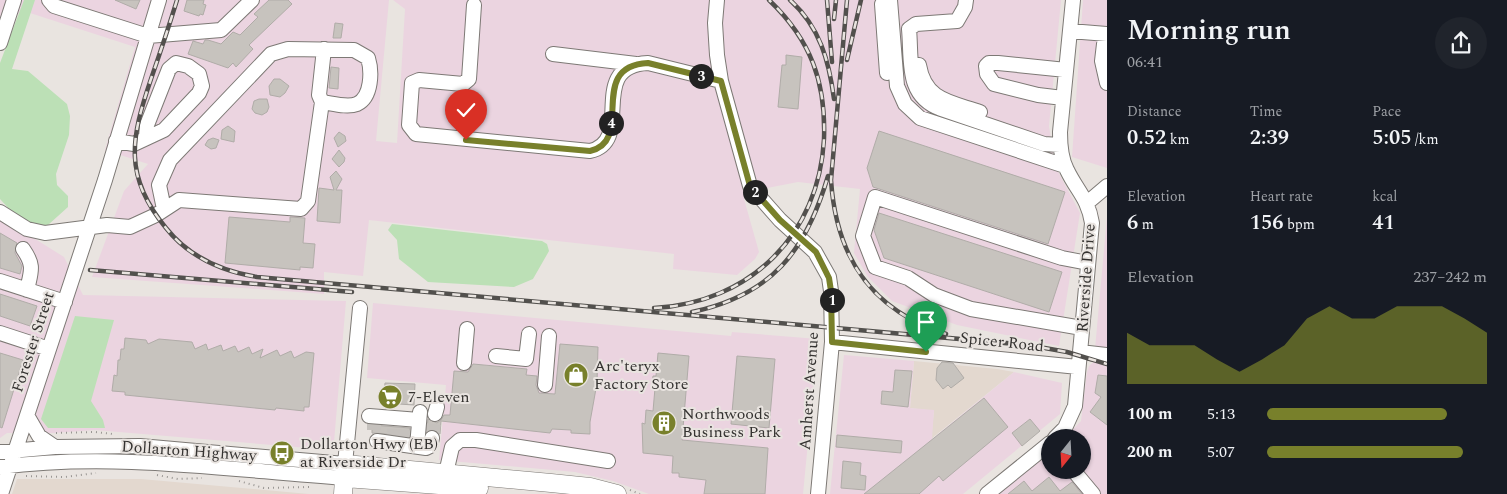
<!DOCTYPE html>
<html lang="en">
<head>
<meta charset="utf-8">
<style>
  :root { --surface:#171b24; --page:#20242c; --text:#f1f3f6; --muted:#9ea1a6; --accent:#78802b }
  body { margin:0; font-family:Spectral,serif; background:var(--page); color:var(--text); height:100vh; display:flex; flex-direction:column; font-size:19px; white-space:nowrap }
  * { box-sizing:border-box; margin:0 }
  p { font-size:16px; color:var(--muted) }
  .icon { flex:none; width:28px; height:28px; fill:none; stroke:currentColor; stroke-width:2; stroke-linecap:round; stroke-linejoin:round }
  .map { position:relative; flex:1; overflow:hidden }
  .panel { display:flex; flex-direction:column; background:var(--surface); width:400px }
  .panel>* { flex:none }
  .needle { width:32px; rotate:198deg }
  .fabs { position:absolute; left:1041px; top:429px; display:grid; gap:10px }
  .fabs a { display:grid; place-items:center; width:50px; height:50px; border-radius:50%; background:var(--surface); box-shadow:0 1px 4px #0004; font-size:25px }
  .pin { position:absolute; display:grid; place-items:center; width:42px; height:42px; color:#fff; margin:-51px -21px; border-radius:50% 50% 50% 0; rotate:-45deg; box-shadow:0 0 5px #0007 }
  .pin .icon { rotate:45deg }
  .km { position:absolute; width:25px; height:25px; margin:-12px; border-radius:50%; background:#222; color:#fff; font-size:14px; line-height:25px; text-align:center }
  .round { display:grid; place-items:center; flex:none; width:52px; height:52px; border-radius:26px; background:var(--page) }
  .headline { display:flex; align-items:center; justify-content:space-between; height:85px; padding:0 20px }
  h1 { font-size:28px; font-weight:600; line-height:38px }
  .stats { display:grid; grid-template-columns:repeat(3,1fr); gap:8px; height:85px; padding:5px 20px }
  .stats div { display:grid; align-content:center }
  .stats b { font-size:21px; font-weight:600 }
  .stats small { font-size:14px; font-weight:400 }
  .stats p { font-size:14px }
  .chart { height:140px; padding:10px 20px }
  .chart p { display:flex; justify-content:space-between }
  .chart svg { width:100%; height:90px; margin-top:5px; fill:var(--accent); opacity:.7 }
  ul { padding:0 20px; list-style:none; font-size:16px }
  li { display:grid; grid-template-columns:80px 60px 1fr; align-items:center; height:38px }
  li i { height:12px; border-radius:6px; background:var(--accent) }
  main { display:flex; flex:1; min-height:0 }
  .map>svg:first-child { display:block }
  .built { fill:#e3d8cf }
  .industrial { fill:#ebd4e0 }
  .green { fill:#bce0b6 }
  .building { fill:#c7c3be; stroke:#b0aca8 }
  .lines { fill:none; stroke-linecap:round; stroke-linejoin:round }
  .minor-tunnel { stroke:#c5c1bd; stroke-width:14; stroke-dasharray:14 7; stroke-linecap:butt }
  .minor-casing { stroke:#7d7975; stroke-width:16 }
  .major-casing { stroke:#7d7975; stroke-width:19 }
  .path { stroke:#999693; stroke-width:2; stroke-dasharray:1 4; stroke-linecap:butt }
  .minor { stroke:#fff; stroke-width:14 }
  .major { stroke:#fff; stroke-width:18 }
  .rail-casing { stroke:#52504d; stroke-width:4.5 }
  .rail { stroke:#e9e4e0; stroke-width:2.5; stroke-dasharray:8; stroke-linecap:butt }
  .route-casing { stroke:#fff; stroke-width:10 }
  .route { stroke:#78802b; stroke-width:6 }
  .labels { text-anchor:middle; dominant-baseline:central; stroke-width:4; stroke-linejoin:round; paint-order:stroke }
  .street-label { font-size:16px; fill:#353331; stroke:#e9e4e0 }
  .poi-label { font-size:16px; fill:#353331; stroke:#e9e4e0; text-anchor:start }
</style>
</head>
<body>
<main>
<div class="map">
<svg width="1107" height="494" viewBox="0 0 1107 494">
  <rect width="100%" height="100%" fill="#e9e4e0"/>
  <path class="built" d="M914,361L997,369L1014,372L931,439L934,411L910,408Z
    M17,479H141L309,494H12Z"/>
  <path class="industrial" d="M0,0H389L376,141L397,143L405,9L393,0H1061L1049,126L1055,166L1080,213L1059,346L957,325L892,301L868,277L854,253L860,189L798,182L746,192L744,199L759,252L755,259L737,275L673,269L674,254L369,220L363,276L324,272V294L92,277L124,191L148,164L105,150L135,47L27,12L23,15L6,11L0,29Z
    M1083,0H1107V168L1072,157Z
    M0,217L64,257L83,295L346,301L334,442L320,449L95,430L53,433H7L0,438Z
    M1107,217V350L1095,349Z
    M373,303L731,336L732,332L818,339L803,494H649L613,481L575,472L439,460L446,385L367,378Z
    M844,355L914,361L910,408L934,410L932,439L1014,372L1062,383L1060,414L963,494H830Z
    M1096,360L1107,361V494H998L1050,451V470H1082V438L1066,437L1081,421L1087,372L1089,366Z"/>
  <path class="green" d="M24,0H35L12,69L28,71L67,104L70,116L69,135L56,174L57,185L68,196V207L48,225L36,229L23,224L0,199V63Z
    M392,224L542,241L547,244L549,251L533,279L514,287L428,282L399,259L397,240L388,230Z
    M75,316L114,320L91,401L103,420L105,428H48L41,419Z"/>
  <path class="building" d="M115,0H140L136,9Z
    M187,0H204L203,4L206,5L203,15L200,14L199,16L184,11Z
    M269,0H288L292,4L249,45L253,49L236,67L233,63L228,68L188,54L193,41L203,44L205,40H208L221,44L233,32L240,35L258,17L254,14Z
    M335,23L343,24L341,38H333Z
    M786,55L802,57L798,109L778,107L782,65H786Z
    M331,67L339,68L338,89L329,88Z
    M274,79H280L289,86L285,93L280,97L270,95L269,86Z
    M267,99L269,107L267,112L262,115L255,113L252,109L254,101L259,99Z
    M228,126L235,131L234,142L221,139L222,130Z
    M879,131L1065,192L1048,244L873,187L867,168Z
    M339,132L345,136L346,141L338,147L334,138Z
    M213,138L219,140L216,148L211,149L205,145L208,140Z
    M339,150L345,158L344,162L339,167L332,159Z
    M336,171L342,179L336,190H342L340,223L317,221L319,188L334,190L330,177Z
    M879,213L1062,272L1049,312L884,258L874,230Z
    M229,217L290,222V217L305,218L303,243L315,244L313,268L300,267V270L225,263Z
    M0,233L17,243L15,253L22,266L20,274L0,268Z
    M0,294L37,306L30,326L0,316Z
    M125,338L146,340L148,344L159,339L192,342L195,349L206,344L208,350L221,345L223,351L235,346L238,352L249,347L252,354L263,349L260,358L277,350L280,356L291,351L294,358L306,352L314,353L309,407H304V411L276,408L275,410L125,395V392L112,391L114,375L117,376L118,360H120L121,349H124Z
    M560,344L598,347L597,383L590,422V434L571,433V430L552,429L550,433L441,421L440,434L434,429L427,431L428,419L437,423L441,420L444,415H450L454,371L468,372L473,364L527,369L526,375L537,376L536,385L539,393L555,394Z
    M0,353L23,360L2,428L0,427Z
    M658,353L689,356L682,440L768,448L765,494H704L706,480L679,477V473H672L673,456L643,453L642,423L645,424L646,410L653,411L655,388H652L653,376H656Z
    M737,356L775,359L769,428L731,424Z
    M942,362L953,363L964,378L951,388L948,385L943,389L936,380L937,368Z
    M895,370L912,371L908,407L881,404L882,391L893,392Z
    M1098,375L1107,376V425L1090,412L1101,397L1095,393Z
    M385,383L415,384L414,405L383,403Z
    M984,398L1008,427L943,481L939,476L919,494H864Z
    M1030,419L1040,431L1022,446L1012,433Z
    M372,425L410,428L409,436L372,433Z
    M837,435L902,441L901,453L836,447Z
    M843,461L861,463L860,475L866,476L865,490L841,488Z
    M1049,477L1060,491L1072,482L1082,494H1008L1024,481L1032,491Z"/>
  <g class="lines">
    <path class="minor-tunnel" d="M374,416V435L377,441
      M432,438L435,414
      M393,443L395,418
      M405,444L407,419"/>
    <defs>
      <path id="minor" d="M49,0L54,6L148,36L221,30L252,0
        M717,0L715,23L717,55L721,81L750,186L780,220L815,252L829,277L831,291L832,342L818,494
        M885,0L882,4L887,73
        M890,0L897,86L905,104L920,118L1065,166
        M966,0L965,7L957,21L916,24L909,29C912,61 905,96 941,109L1044,144L1060,145
        M474,5L469,79L463,84L419,80L412,83L409,125L416,134L590,151C636,141 585,66 648,63L721,81
        M1070,31L1107,34
        M0,43L14,0
        M1104,44L1102,61L1107,83
        M553,54L636,64
        M919,65C925,101 951,102 980,112
        M1063,98L1038,95L994,84L987,74L986,66L989,63H998L1066,70
        M116,141L134,144L164,130L199,93L202,86L199,74L188,66L176,63L169,69L147,125L146,137
        M1087,203L1107,186
        M164,209L159,185L170,160L271,54L288,49L354,50L368,58C372,71 372,97 357,104C347,108 331,103 322,102
        M0,212L27,229L45,233L107,225L130,227L156,215L179,200L301,209L308,201L322,102L319,95L324,49
        M23,249C35,266 31,271 27,290
        M0,281L65,302
        M1082,328L971,309L934,295L908,278L875,267L863,236L875,197L1062,258L1088,263
        M0,333L49,349
        M832,342L1078,367
        M1080,352L1107,355
        M496,356L526,359L529,334
        M464,363L467,329
        M545,385L549,336
        M435,414L437,407
        M369,416L419,420
        M28,417L39,436L55,447
        M1055,438L1065,428L1075,406L1092,223C1088,198 1077,191 1067,170C1061,159 1060,145 1060,132L1073,0
        M377,441L426,448L430,446L432,438
        M417,446L420,412
        M0,452L55,447L140,446L345,464L360,308
        M0,467C114,452 230,470 345,478
        M1073,470L1093,494
        M446,473L452,447L460,440H476L608,461
        M1,494L105,180L159,0
        M987,494L1050,443"/>
      <path id="major" d="M345,478L479,488
        M343,494L345,464L551,483L590,487L617,494"/>
    </defs>
    <use href="#minor" class="minor-casing"/>
    <use href="#major" class="major-casing"/>
    <path class="path" d="M56,433L95,432L113,434
      M157,475L178,479L202,478
      M26,476L65,477L96,473
      M239,481L264,488L309,487
      M630,490L640,494"/>
    <use href="#minor" class="minor"/>
    <use href="#major" class="major"/>
    <defs>
      <path id="rail" d="M177,0C169,26 160,53 151,79C131,138 123,176 166,228C189,257 221,271 257,277L1028,345L1067,352L1107,364
        M790,0C820,27 829,61 834,99
        M827,0L832,62
        M847,0L831,180C836,256 870,310 946,334
        M834,19L836,0
        M847,60L861,0
        M90,270L352,292
        M654,308C750,303 819,235 824,139C826,82 811,40 769,0
        M692,312C772,295 806,251 828,176"/>
    </defs>
    <use href="#rail" class="rail-casing"/>
    <use href="#rail" class="rail"/>
  </g>
  <g class="lines">
    <defs>
      <path id="route" d="M466,140L590,151C636,141 585,66 648,63L721,81L750,186L780,220L816,252L829,278L831,291L832,342L926,352"/>
    </defs>
    <use href="#route" class="route-casing"/>
    <use href="#route" class="route"/>
  </g>
  <defs>
    <symbol id="shop-disc" viewBox="-11 -11 22 22"><circle r="9.5" fill="#78802b" stroke="#e9e4e0"/><path d="M-5-2.5h2.3a2.7 3.5 0 0 1 5.4 0H5L5.5 6h-11ZM-1.5-2.5h3a1.5 2.3 0 0 0-3 0Z" fill="#fff"/></symbol>
    <symbol id="supermarket-disc" viewBox="-11 -11 22 22"><circle r="9.5" fill="#78802b" stroke="#e9e4e0"/><path d="M-6-5.5h2.5l.6 2H6L4.5 2H-2.5L-4.4-4H-6ZM-1.5 3.2a1.3 1.3 0 1 0 .1 0ZM3 3.2a1.3 1.3 0 1 0 .1 0Z" fill="#fff"/></symbol>
    <symbol id="building-disc" viewBox="-11 -11 22 22"><circle r="9.5" fill="#78802b" stroke="#e9e4e0"/><path d="M-4-6H4V6H1V3H-1V6H-4ZM-2.5-4.3h1.7v1.8h-1.7ZM.8-4.3h1.7v1.8H.8ZM-2.5-1h1.7V.8h-1.7ZM.8-1h1.7V.8H.8Z" fill="#fff"/></symbol>
    <symbol id="bus-disc" viewBox="-11 -11 22 22"><circle r="9.5" fill="#78802b" stroke="#e9e4e0"/><path d="M-5-6H5V4H4V6H2V4H-2V6H-4V4H-5ZM-3.5-4V0h7V-4ZM-3.5 1.2v1.5H-2V1.2ZM2 1.2v1.5H3.5V1.2Z" fill="#fff"/></symbol>
  </defs>
  <g fill-rule="evenodd">
    <use href="#shop-disc" x="562" y="361" width="28" height="28"/>
    <use href="#supermarket-disc" x="376" y="383" width="28" height="28"/>
    <use href="#building-disc" x="650" y="409" width="28" height="28"/>
    <use href="#bus-disc" x="268" y="439" width="28" height="28"/>
  </g>
  <g class="labels">
    <g class="street-label">
      <text transform="translate(1086 278) rotate(-86)">Riverside Drive</text>
      <text transform="translate(33 342) rotate(-72)">Forester Street</text>
      <text transform="translate(1002 342) rotate(6)">Spicer Road</text>
      <text transform="translate(809 391) rotate(-86)">Amherst Avenue</text>
      <text transform="translate(189 451) rotate(4)">Dollarton Highway</text>
    </g>
    <g class="poi-label">
      <text x="594" y="366">Arc'teryx<tspan x="594" dy="18">Factory Store</tspan></text>
      <text x="408" y="397">7-Eleven</text>
      <text x="682" y="414">Northwoods<tspan x="682" dy="18">Business Park</tspan></text>
      <text x="300" y="444">Dollarton Hwy (EB)<tspan x="300" dy="18">at Riverside Dr</tspan></text>
    </g>
  </g>
</svg>
<div class="fabs">
<a><svg class="needle" viewBox="-14 -14 28 28"><path d="M0-13l5 13h-10z" fill="#e53935"/><path d="M0 13l5-13h-10z" fill="#9ea1a6"/></svg></a>
</div>
<div class="pin" style="left:926px;top:352px;background:#1e9e55"><svg class="icon" aria-label="arrive" viewBox="0 0 24 24"><path d="M6 21V4h12l-3 4 3 4H6"/></svg></div>
<div class="pin" style="left:466px;top:140px;background:#d93025"><svg class="icon" aria-label="check" viewBox="0 0 24 24"><path d="M5 12l5 5 9-10"/></svg></div>
<b class="km" style="left:832px;top:300px">1</b>
<b class="km" style="left:755px;top:192px">2</b>
<b class="km" style="left:701px;top:76px">3</b>
<b class="km" style="left:611px;top:123px">4</b>
</div>
<section class="panel">
<div class="headline"><div><h1>Morning run</h1><p>06:41</p></div><a class="round"><svg class="icon" aria-label="share" viewBox="0 0 24 24"><path d="M12 15V3M7 8l5-5 5 5M5 13v7h14v-7"/></svg></a></div>
<div class="stats">
<div><p>Distance</p><b>0.52<small> km</small></b></div>
<div><p>Time</p><b>2:39</b></div>
<div><p>Pace</p><b>5:05<small> /km</small></b></div>
</div>
<div class="stats">
<div><p>Elevation</p><b>6<small> m</small></b></div>
<div><p>Heart rate</p><b>156<small> bpm</small></b></div>
<div><p>kcal</p><b>41</b></div>
</div>
<div class="chart"><p><span>Elevation</span>237–242 m</p>
<svg viewBox="0 0 160 44" preserveAspectRatio="none"><path d="M0 44V19L10 25L20 25L30 25L40 32L50 38L60 32L70 25L80 12L90 6L100 12L110 12L120 6L130 6L140 6L150 12L160 19V44z"/></svg>
</div>
<ul>
<li><b>100 m</b>5:13<i style="width:82%"></i></li>
<li><b>200 m</b>5:07<i style="width:89%"></i></li>
</ul>
</section>
</main>
</body>
</html>
